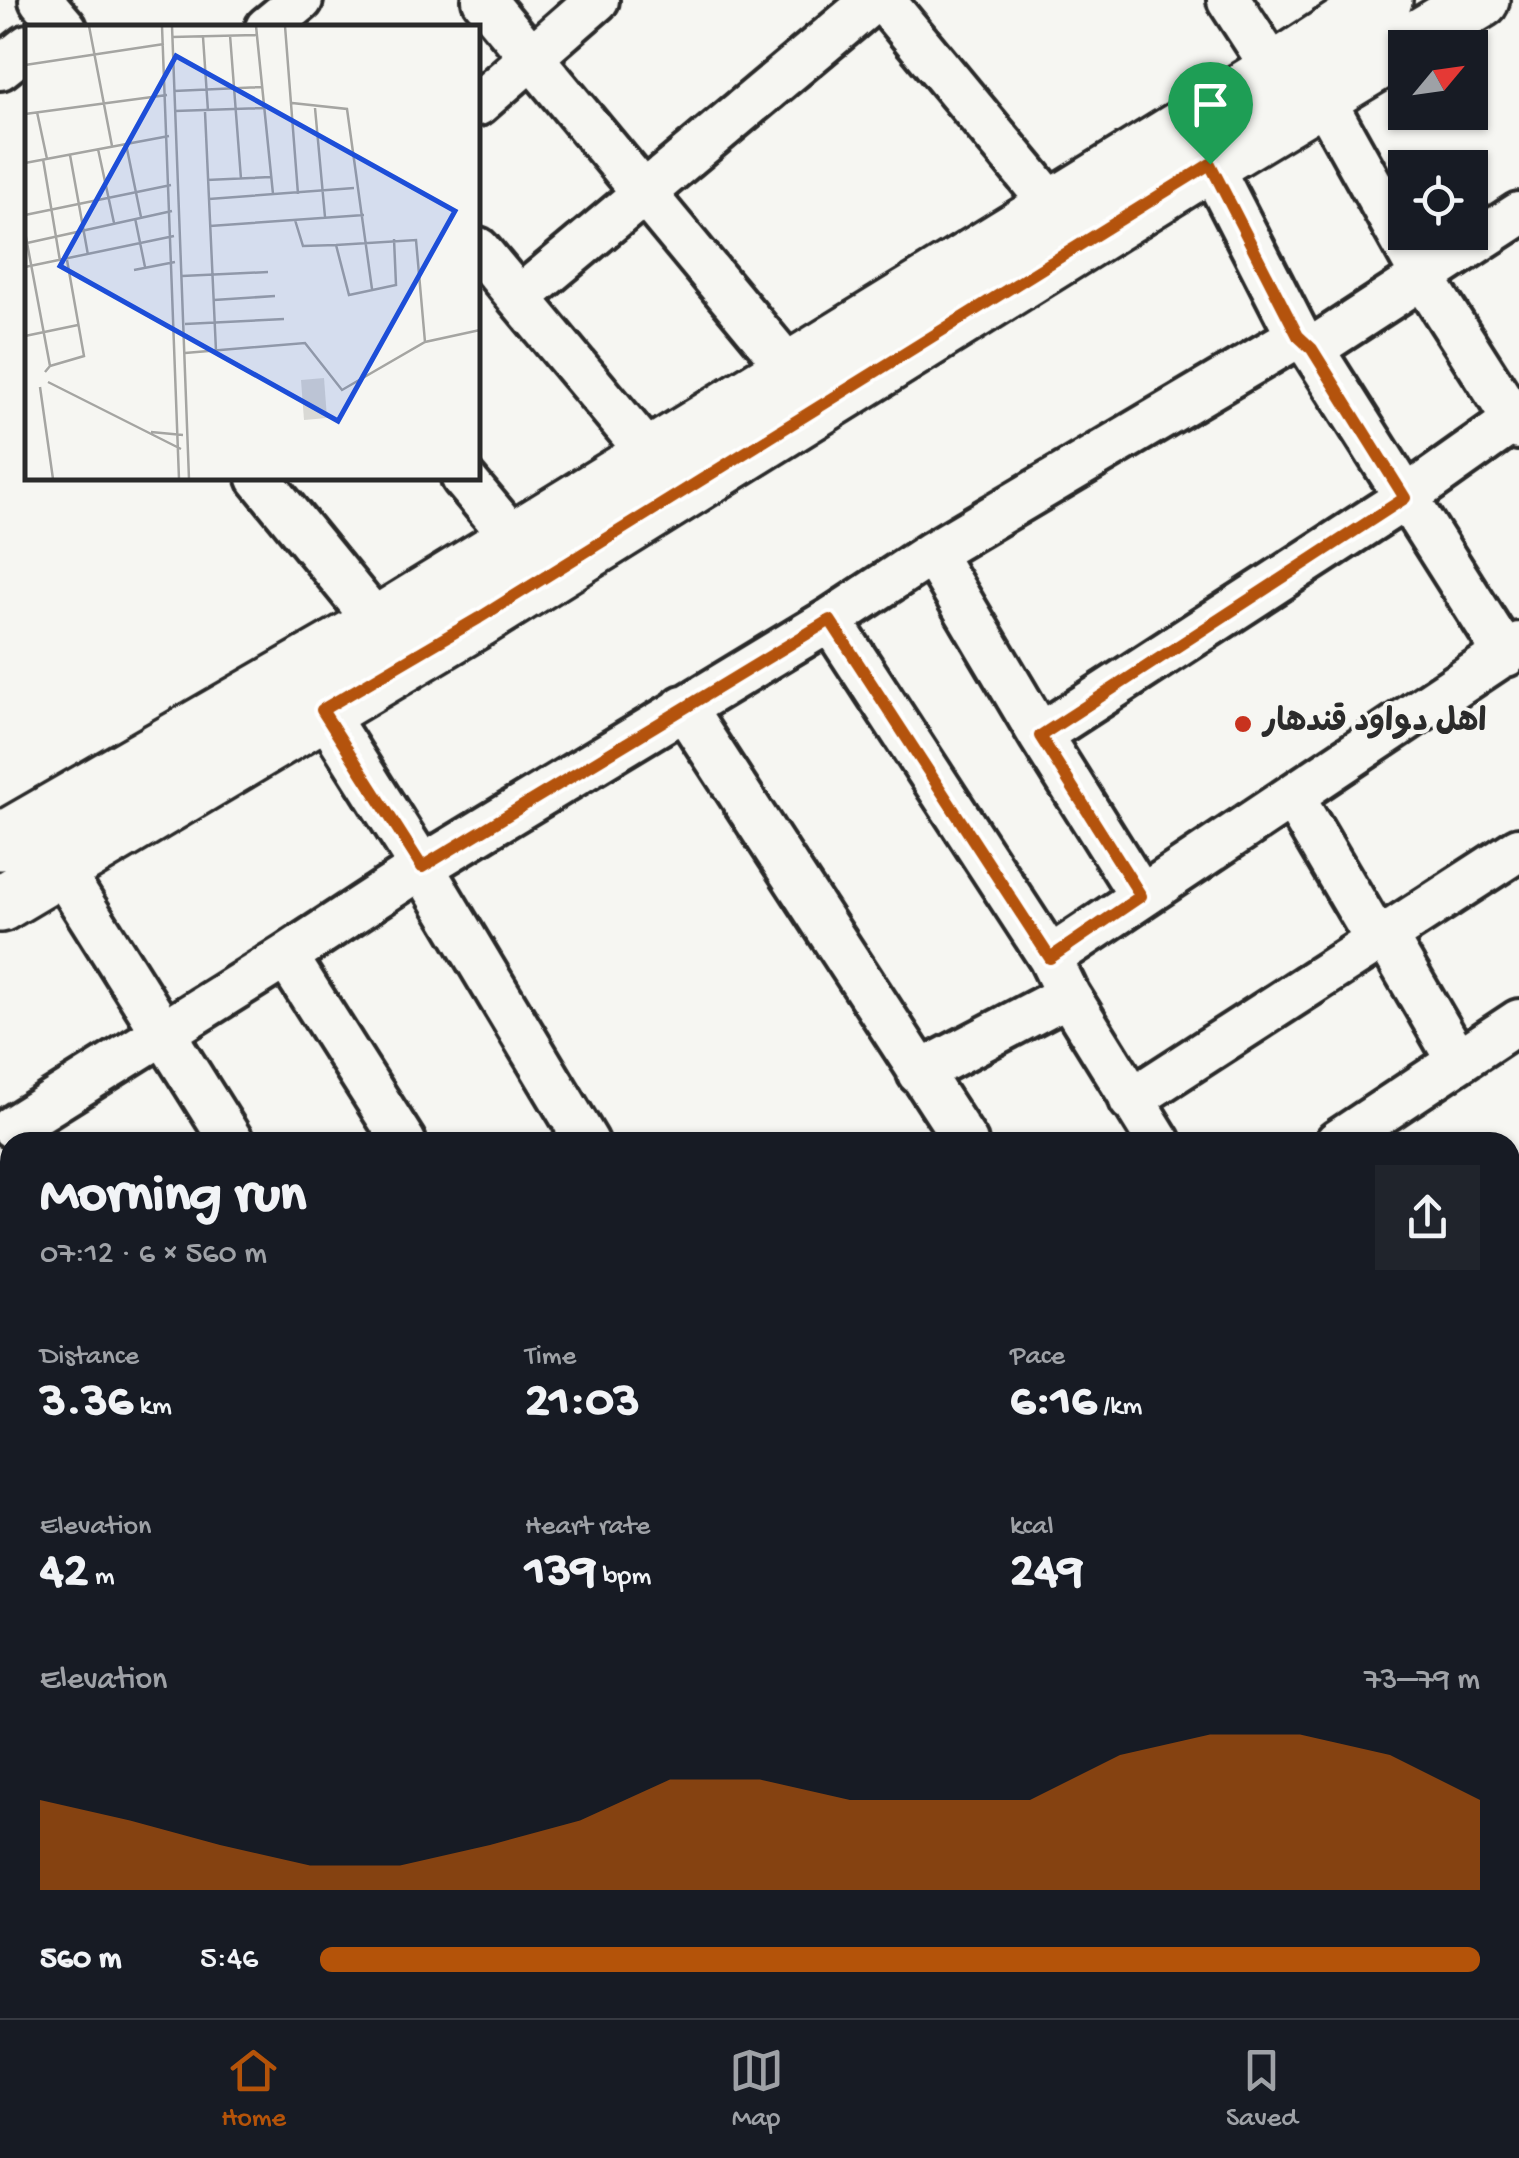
<!DOCTYPE html>
<html lang="en">
<head>
<meta charset="utf-8">
<style>
  :root { --surface:#171b24; --page:#20242c; --text:#f1f3f6; --muted:#9ea1a6; --line:#363941; --accent:#b45309 }
  body { margin:0; font-family:"Gochi Hand","Playpen Sans Arabic",sans-serif; background:var(--page); color:var(--text); height:100vh; display:flex; flex-direction:column; font-size:38px; white-space:nowrap }
  * { box-sizing:border-box; margin:0 }
  p { font-size:32px; color:var(--muted) }
  .icon { flex:none; width:55px; height:55px; fill:none; stroke:currentColor; stroke-width:2; stroke-linecap:round; stroke-linejoin:round }
  .map { position:relative; flex:1; overflow:hidden }
  .sheet { position:absolute; left:0px; top:1132px; width:1520px; height:888px; display:flex; flex-direction:column; background:var(--surface); border-radius:30px 30px 0 0; box-shadow:0 2px 8px #0004 }
  .sheet>* { flex:none }
  .needle { width:65px; rotate:61deg }
  .tools { position:absolute; left:1388px; top:30px; display:grid; gap:20px }
  .tools a { display:grid; place-items:center; width:100px; height:100px; border-radius:0px; background:var(--surface); box-shadow:0 2px 8px #0004; font-size:50px }
  .pin { position:absolute; display:grid; place-items:center; width:85px; height:85px; color:#fff; margin:-102px -42px; border-radius:50% 50% 50% 0; rotate:-45deg; box-shadow:0 0 10px #0007 }
  .pin .icon { rotate:45deg }
  .round { display:grid; place-items:center; flex:none; width:105px; height:105px; border-radius:0px; background:var(--page) }
  .headline { display:flex; align-items:center; justify-content:space-between; height:170px; padding:0 40px }
  h1 { font-size:55px; font-weight:700; line-height:75px }
  .metrics { display:grid; grid-template-columns:repeat(3,1fr); gap:15px; height:170px; padding:10px 40px }
  .metrics div { display:grid; align-content:center }
  .metrics b { font-size:50px; font-weight:700 }
  .metrics small { font-size:28px; font-weight:400 }
  .metrics p { font-size:28px }
  .chart { height:280px; padding:20px 40px }
  .chart p { display:flex; justify-content:space-between }
  .chart svg { width:100%; height:180px; margin-top:10px; fill:var(--accent); opacity:.7 }
  ul { padding:0 40px; list-style:none; font-size:32px }
  li { display:grid; grid-template-columns:160px 120px 1fr; align-items:center; height:75px }
  li i { height:25px; border-radius:12px; background:var(--accent) }
  .menu { display:flex; justify-content:space-around; align-items:center; height:140px; border-top:2px solid var(--line); background:var(--surface); font-size:28px; color:var(--muted) }
  .menu a { display:grid; justify-items:center; gap:5px }
  .menu .active { color:var(--accent) }
  .map>svg:first-child { display:block }
  .green { fill:#d9d9d5; stroke:#828280; stroke-width:2.5 }
  .lines { fill:none; stroke-linecap:round; stroke-linejoin:round }
  .street-casing { stroke:#2b2b2b; stroke-width:50 }
  .secondary-casing { stroke:#2b2b2b; stroke-width:62 }
  .street { stroke:#f6f6f2; stroke-width:42 }
  .secondary { stroke:#f6f6f2; stroke-width:55 }
  .route-casing { stroke:#fff; stroke-width:20 }
  .route { stroke:#b45309; stroke-width:12 }
  .poi-dot { fill:#c8321e; stroke:#f6f6f2; stroke-width:4 }
  .labels { text-anchor:middle; dominant-baseline:central; stroke-width:8; stroke-linejoin:round; paint-order:stroke }
  .poi-label { font-size:32px; font-weight:bold; fill:#2b2b2b; stroke:#f6f6f2; text-anchor:start }
  .inset-road { fill:none; stroke:#a5a5a2; stroke-width:2.5 }
  .view { fill:#1d4ed8; fill-opacity:0.15; stroke:#1d4ed8; stroke-width:5 }
  .inset-edge { fill:none; stroke:#2b2b2b; stroke-width:5 }
</style>
</head>
<body>
<div class="map">
<svg width="1519" height="2018" viewBox="0 0 1519 2018">
  <rect width="100%" height="100%" fill="#f6f6f2"/>
  <filter id="ink" filterUnits="userSpaceOnUse"><feTurbulence type="fractalNoise" baseFrequency=".01" numOctaves="2"/><feDisplacementMap in="SourceGraphic" scale="20" xChannelSelector="R" yChannelSelector="G"/><feConvolveMatrix kernelMatrix="1 2 1 2 8 2 1 2 1" color-interpolation-filters="sRGB"/></filter>
  <g filter="url(#ink)">
    <path class="green" d="M10,1753V1927L0,1934V1760Z"/>
    <g class="lines">
      <defs>
        <path id="street" d="M41,0L65,28
          M484,0L790,369
          M883,0L1054,207
          M1229,0L1275,71
          M267,28L301,0
          M0,68L28,46
          M1322,97L1422,276L1519,428
          M478,104L597,0
          M1210,164L1298,336L1312,349L1506,655
          M478,249L650,455
          M519,298L874,0
          M1312,349L1519,214
          M259,478L378,624
          M463,478L514,539
          M932,553L1040,735L1141,896
          M830,620L1050,958L1068,995L1159,1142
          M683,707L966,1142
          M322,709L422,867L587,1142
          M1040,735L1405,498L1519,417
          M1292,796L1378,942
          M61,870L232,1142
          M1386,937L1458,1061
          M286,956L404,1142
          M1050,958L1519,644
          M919,1073L1068,995
          M1131,1100L1519,849
          M13,1127L286,956L422,867L830,620L932,553L1298,336
          M1337,1142L1519,1021
          M1510,1263L1519,1257
          M253,2010L264,2018
          M1067,2018L1079,2010"/>
        <path id="secondary" d="M0,842L378,624L1275,71L1384,0
          M0,904L479,619L1188,177L1481,0"/>
      </defs>
      <use href="#street" class="street-casing"/>
      <use href="#secondary" class="secondary-casing"/>
      <use href="#street" class="street"/>
      <use href="#secondary" class="secondary"/>
    </g>
  </g>
  <g class="lines" filter="url(#ink)">
    <defs>
      <path id="route" d="M1210,164L1298,336L1312,349L1405,498L1040,736L1141,896L1050,958L830,620L422,867L322,710L479,618Z"/>
    </defs>
    <use href="#route" class="route-casing"/>
    <use href="#route" class="route"/>
  </g>
  <circle class="poi-dot" cx="1243" cy="724" r="10"/>
  <g class="labels">
    <g class="poi-label">
      <text x="1263" y="724">اهل دواود قندهار</text>
    </g>
  </g>
  <g transform="translate(25 25)">
    <rect width="455" height="455" fill="#f6f6f2"/>
    <path d="M299,353L302,393L279,395L276,355Z" fill="#d9d9d5"/>
    <path class="inset-road" d="M64,1L87,121M137,1L154,454M147,1L164,454M231,1L248,169M260,1L273,169M205,10L216,154M147,12L232,10M178,12L183,86M0,40L139,19M149,66L237,62M267,78L322,84L347,264M290,83L300,192M150,86L240,83M12,87L22,134M180,87L191,326M0,89L142,70M101,119L116,192M73,124L89,198M45,130L63,230M18,134L35,236M0,138L144,111M182,155L246,152M184,174L329,163M0,190L146,160M110,193L120,242M270,195L278,221L311,220L324,270L371,260L369,214M185,201L339,190M0,207L25,341L20,347M2,218L147,186M311,220L391,215L400,317M0,242L149,211M109,245L150,237M157,251L243,247M189,275L250,271M160,299L259,294M0,311L53,300M160,328L280,318L317,365L400,317L455,305M25,341L59,331L42,235M23,357L156,424M15,362L28,454M126,407L158,410"/>
    <path class="view" d="M151,31L430,186L313,396L35,241Z"/>
    <rect width="455" height="455" class="inset-edge"/>
  </g>
</svg>
<div class="tools">
<a><svg class="needle" viewBox="-14 -14 28 28"><path d="M0-13l5 13h-10z" fill="#e53935"/><path d="M0 13l5-13h-10z" fill="#9ea1a6"/></svg></a>
<a><svg class="icon" aria-label="locate" viewBox="0 0 24 24"><circle cx="12" cy="12" r="6"/><path d="M12 2v4M12 18v4M2 12h4M18 12h4"/></svg></a>
</div>
<div class="pin" style="left:1210px;top:164px;background:#1e9e55"><svg class="icon" aria-label="arrive" viewBox="0 0 24 24"><path d="M6 21V4h12l-3 4 3 4H6"/></svg></div>
<section class="sheet">
<div class="headline"><div><h1>Morning run</h1><p>07:12 · 6 × 560 m</p></div><a class="round"><svg class="icon" aria-label="share" viewBox="0 0 24 24"><path d="M12 15V3M7 8l5-5 5 5M5 13v7h14v-7"/></svg></a></div>
<div class="metrics">
<div><p>Distance</p><b>3.36<small> km</small></b></div>
<div><p>Time</p><b>21:03</b></div>
<div><p>Pace</p><b>6:16<small> /km</small></b></div>
</div>
<div class="metrics">
<div><p>Elevation</p><b>42<small> m</small></b></div>
<div><p>Heart rate</p><b>139<small> bpm</small></b></div>
<div><p>kcal</p><b>249</b></div>
</div>
<div class="chart"><p><span>Elevation</span>73–79 m</p>
<svg viewBox="0 0 160 44" preserveAspectRatio="none"><path d="M0 44V22L10 27L20 33L30 38L40 38L50 33L60 27L70 17L80 17L90 22L100 22L110 22L120 11L130 6L140 6L150 11L160 22V44z"/></svg>
</div>
<ul>
<li><b>560 m</b>5:46<i style="width:100%"></i></li>
</ul>
</section>
</div>
<nav class="menu">
<a class="active"><svg class="icon" aria-label="home" viewBox="0 0 24 24"><path d="M3 11l9-7 9 7M6 9v11h12V9"/></svg>Home</a>
<a><svg class="icon" aria-label="map" viewBox="0 0 24 24"><path d="M3 6l6-2 6 2 6-2v14l-6 2-6-2-6 2zM9 4v14M15 6v14"/></svg>Map</a>
<a><svg class="icon" aria-label="saved" viewBox="0 0 24 24"><path d="M7 4h10v16l-5-4-5 4z"/></svg>Saved</a>
</nav>
</body>
</html>
